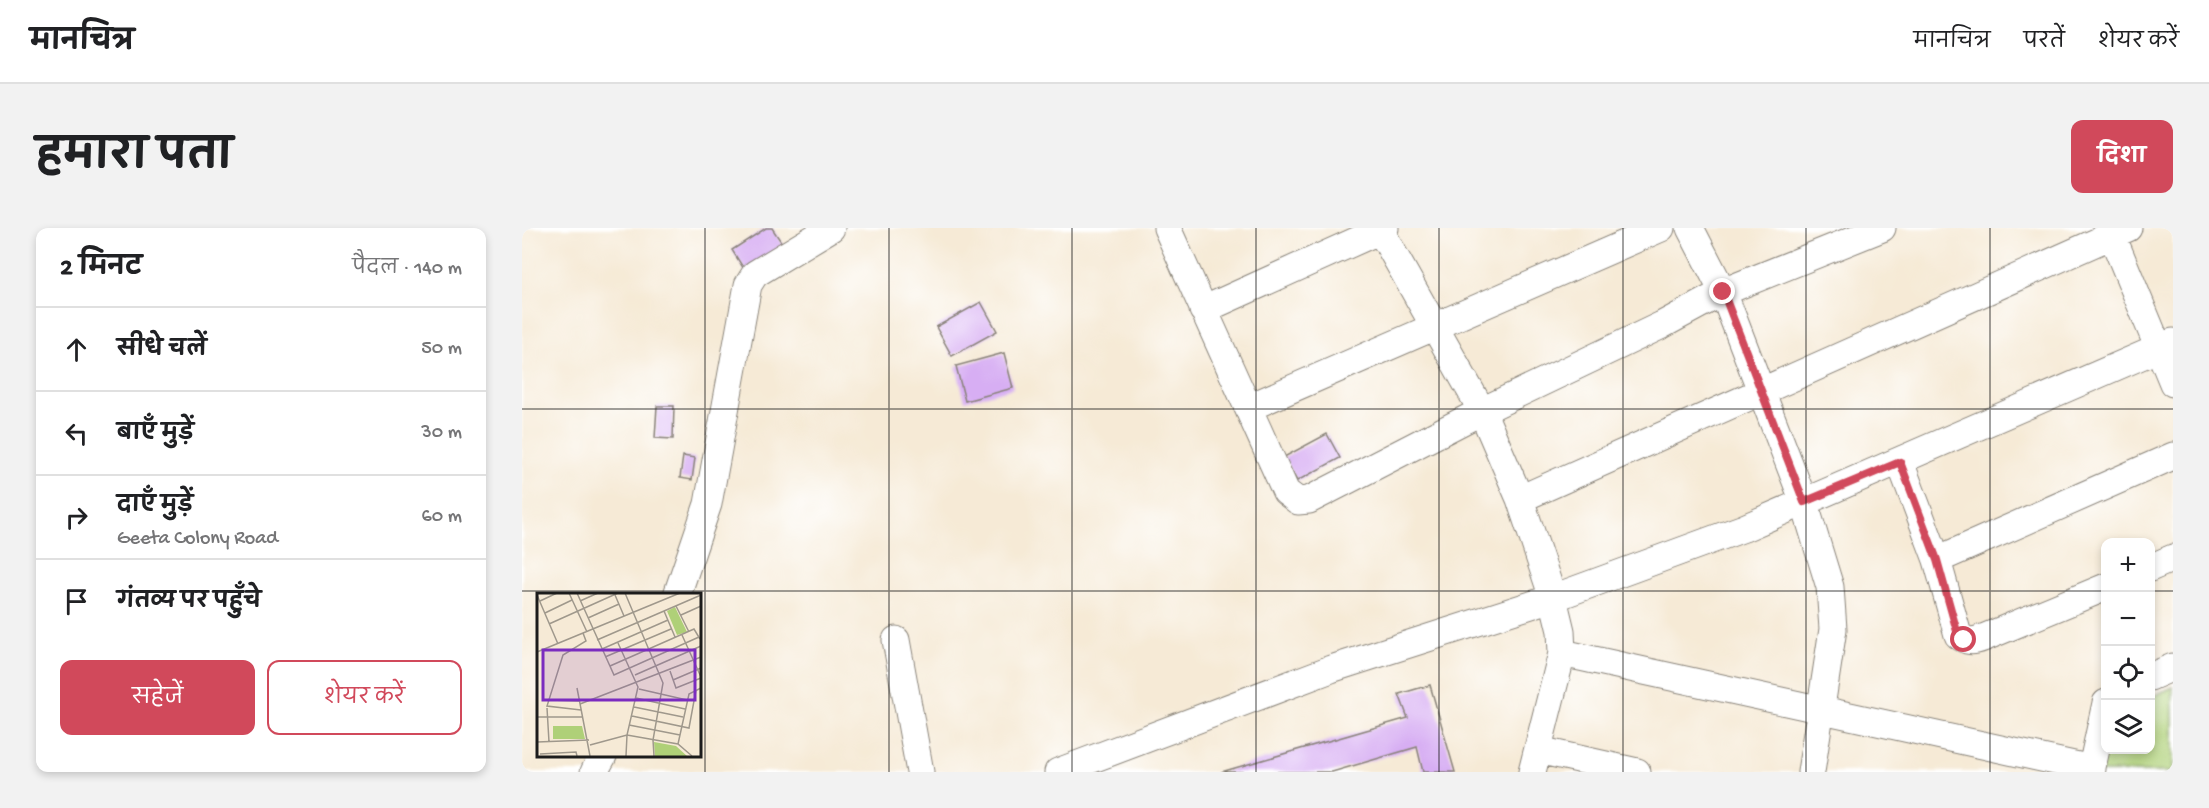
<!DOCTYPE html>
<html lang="hi">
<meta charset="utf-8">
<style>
:root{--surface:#fff;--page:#f2f2f2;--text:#202124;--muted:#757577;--line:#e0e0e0;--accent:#d1495b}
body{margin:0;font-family:"Gochi Hand","Playpen Sans Deva",sans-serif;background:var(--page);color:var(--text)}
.controls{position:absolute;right:18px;bottom:18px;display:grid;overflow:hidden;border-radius:12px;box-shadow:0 3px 9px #0003}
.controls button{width:54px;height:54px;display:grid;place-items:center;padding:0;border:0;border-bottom:2px solid var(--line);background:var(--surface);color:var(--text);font:30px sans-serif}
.stop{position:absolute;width:18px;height:18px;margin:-14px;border:4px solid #d1495b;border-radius:50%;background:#fff}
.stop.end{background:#d1495b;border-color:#fff;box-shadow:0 2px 6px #0008}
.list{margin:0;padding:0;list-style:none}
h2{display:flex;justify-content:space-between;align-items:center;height:78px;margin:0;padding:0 24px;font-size:26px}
h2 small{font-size:20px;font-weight:400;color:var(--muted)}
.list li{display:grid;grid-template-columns:39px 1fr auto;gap:18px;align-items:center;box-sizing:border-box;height:84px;padding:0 24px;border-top:2px solid var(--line)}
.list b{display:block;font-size:22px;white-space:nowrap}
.list p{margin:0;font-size:20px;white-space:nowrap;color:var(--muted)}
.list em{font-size:20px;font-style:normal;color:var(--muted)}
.actions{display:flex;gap:12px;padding:18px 24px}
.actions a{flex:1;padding:14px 0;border:2px solid var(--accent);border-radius:12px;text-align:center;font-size:21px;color:var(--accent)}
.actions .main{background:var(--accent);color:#fff}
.icon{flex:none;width:33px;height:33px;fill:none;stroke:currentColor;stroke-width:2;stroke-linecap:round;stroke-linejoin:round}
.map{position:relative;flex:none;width:1651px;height:544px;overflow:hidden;border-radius:12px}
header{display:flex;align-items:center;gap:36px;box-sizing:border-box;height:84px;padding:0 30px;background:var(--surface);border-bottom:2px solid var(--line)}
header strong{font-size:28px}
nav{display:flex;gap:33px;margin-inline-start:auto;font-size:21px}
.intro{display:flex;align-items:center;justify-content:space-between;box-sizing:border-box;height:144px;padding:0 36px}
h1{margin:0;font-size:42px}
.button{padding:15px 27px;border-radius:12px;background:var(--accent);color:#fff;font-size:21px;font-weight:700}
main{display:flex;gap:36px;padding:0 36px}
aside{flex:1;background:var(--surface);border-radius:12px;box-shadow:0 3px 9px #0003}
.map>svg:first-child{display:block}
.green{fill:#afd078;stroke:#66764a;stroke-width:1.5}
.building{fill:#d7aef3}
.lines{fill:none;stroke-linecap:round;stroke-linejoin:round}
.minor-casing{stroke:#898379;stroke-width:29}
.minor{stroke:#fff;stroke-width:27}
.route{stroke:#d1495b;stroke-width:8}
.grid{fill:none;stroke:#1c1c1c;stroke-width:1.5;stroke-opacity:0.55}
.inset-road{fill:none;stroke:#9f988c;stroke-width:1.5}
.view{fill:#7b2cbf;fill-opacity:0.15;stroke:#7b2cbf;stroke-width:3}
.inset-edge{fill:none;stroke:#1c1c1c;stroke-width:3}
</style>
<header>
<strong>मानचित्र</strong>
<nav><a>मानचित्र</a><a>परतें</a><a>शेयर करें</a></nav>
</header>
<div class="intro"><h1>हमारा पता</h1><a class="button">दिशा</a></div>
<main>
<aside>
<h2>2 मिनट<small>पैदल · 140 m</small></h2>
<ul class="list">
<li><svg class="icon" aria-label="ahead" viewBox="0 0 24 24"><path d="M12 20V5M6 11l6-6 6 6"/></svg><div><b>सीधे चलें</b></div><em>50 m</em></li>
<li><svg class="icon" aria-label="left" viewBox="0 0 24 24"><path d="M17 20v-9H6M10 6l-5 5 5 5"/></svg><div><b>बाएँ मुड़ें</b></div><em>30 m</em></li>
<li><svg class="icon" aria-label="right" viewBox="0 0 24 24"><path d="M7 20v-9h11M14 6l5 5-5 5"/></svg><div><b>दाएँ मुड़ें</b><p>Geeta Colony Road</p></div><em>60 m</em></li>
<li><svg class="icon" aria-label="arrive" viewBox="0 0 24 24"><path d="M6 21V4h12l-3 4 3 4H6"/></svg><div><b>गंतव्य पर पहुँचे</b></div></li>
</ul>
<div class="actions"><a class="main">सहेजें</a><a>शेयर करें</a></div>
</aside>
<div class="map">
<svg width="1651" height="544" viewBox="0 0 1651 544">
<rect width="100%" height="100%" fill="#fff"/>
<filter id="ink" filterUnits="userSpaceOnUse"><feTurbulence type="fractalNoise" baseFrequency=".0167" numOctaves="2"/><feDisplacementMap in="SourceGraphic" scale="12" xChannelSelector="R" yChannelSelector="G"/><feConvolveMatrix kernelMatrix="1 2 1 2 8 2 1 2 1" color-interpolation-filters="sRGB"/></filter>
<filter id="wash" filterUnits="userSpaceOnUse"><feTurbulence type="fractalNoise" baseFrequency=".008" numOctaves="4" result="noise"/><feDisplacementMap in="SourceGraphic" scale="24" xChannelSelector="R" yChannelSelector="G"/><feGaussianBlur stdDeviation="1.35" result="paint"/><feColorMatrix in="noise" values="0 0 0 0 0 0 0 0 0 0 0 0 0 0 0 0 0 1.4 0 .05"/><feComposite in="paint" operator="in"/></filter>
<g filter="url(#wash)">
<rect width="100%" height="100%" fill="#f6ead6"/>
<path class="green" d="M1651,459v85h-74l7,-22h44l1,-53z"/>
<g id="blocks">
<path class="building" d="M244,0h6l14,21 -39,25 -15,-24z
M459,74l16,29 -45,25 -16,-29z
M482,125l9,35 -48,13 -9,-35z
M135,178h17l-1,33 -18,-1z
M805,206l13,24 -43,23 -13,-24z
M161,228l12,2 -3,22 -12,-2z
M908,457l25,87h-32l-6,-25 -85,25h-111l187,-54 -9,-24z"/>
</g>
</g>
<g filter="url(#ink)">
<use href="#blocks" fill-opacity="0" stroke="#898379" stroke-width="1.5"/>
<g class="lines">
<defs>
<path id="minor" d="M645,0l119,264 12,9 11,-1 173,-89 180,-86 61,-33 159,-64
M857,0l103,183 38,88 33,99 8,33 1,22 -30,119
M1168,0l33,64 81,210 26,85 3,42 -22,143
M1587,0l64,155
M681,82l182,-82
M728,179l411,-179
M1378,234l37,98 21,75c9,7 15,7 25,3l123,-51
M998,271l608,-271
M1415,332l236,-104
M1628,340l23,-10
M155,367l31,-91 40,-219 7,-11 76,-46
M374,412l24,132
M1040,425l530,116
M1628,449l23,-10
M1016,522l99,22
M72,544l9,-16
M536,544l273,-103 222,-71 191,-70 429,-186
M1569,544l15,-69"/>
</defs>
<use href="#minor" class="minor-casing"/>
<use href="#minor" class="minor"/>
</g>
</g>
<g class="lines" filter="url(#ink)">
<path class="route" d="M1201,64l81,210 96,-40 37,98 21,75 6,5"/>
</g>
<path class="grid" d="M183,0v544M367,0v544M550,0v544M734,0v544M917,0v544M1101,0v544M1284,0v544M1468,0v544M0,181h1651M0,363h1584M1628,363h23"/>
<g transform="translate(15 365)">
<rect width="164" height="164" fill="#f6ead6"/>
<path d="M138,14l12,25 -10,3 -10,-24zM16,133h29l3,13h-32zM117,149l22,4 11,10h-32z" fill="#afd078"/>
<path class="inset-road" d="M32,0l18,39M40,0l37,82 85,-38M88,0l38,90 -10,57 1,16M0,2l21,49M78,2l9,21M3,8l17,-8M43,8l18,-8M139,13l13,26M127,18l11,26M8,20l27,-13M144,22l20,-9M51,25l31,-14M12,31l69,-31M145,42l19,42M60,47l104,-45M81,50l20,44 -11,48 -1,21M65,56l66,-29M0,59l143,-59M68,64l66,-28M73,73l84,-37 6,10M133,78l6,17 25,-10M98,82l66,-29M136,87l28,-12M40,95l13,68M102,96l48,11M99,105l49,11M12,107l31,1M43,111l121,-47M97,114l49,10M10,115l2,34M44,117l-34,-4 16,-51 23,-14 -3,-8M95,123l57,12 7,-38M0,124h46M92,132l51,10M0,149l52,-2M141,151l11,-50 12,-6M53,152l37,-10 51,9 14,12M3,161l36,-2 1,4"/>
<path class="view" d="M6,57h152v50h-152z"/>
<rect width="164" height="164" class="inset-edge"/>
</g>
</svg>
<div class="controls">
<button>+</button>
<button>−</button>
<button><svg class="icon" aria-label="locate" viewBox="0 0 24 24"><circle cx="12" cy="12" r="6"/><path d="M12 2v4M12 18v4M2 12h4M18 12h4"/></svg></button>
<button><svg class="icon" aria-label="layers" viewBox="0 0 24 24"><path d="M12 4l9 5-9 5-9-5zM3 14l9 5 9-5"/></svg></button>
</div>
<div class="stop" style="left:1442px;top:412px"></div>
<div class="stop end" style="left:1201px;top:64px"></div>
</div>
</main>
